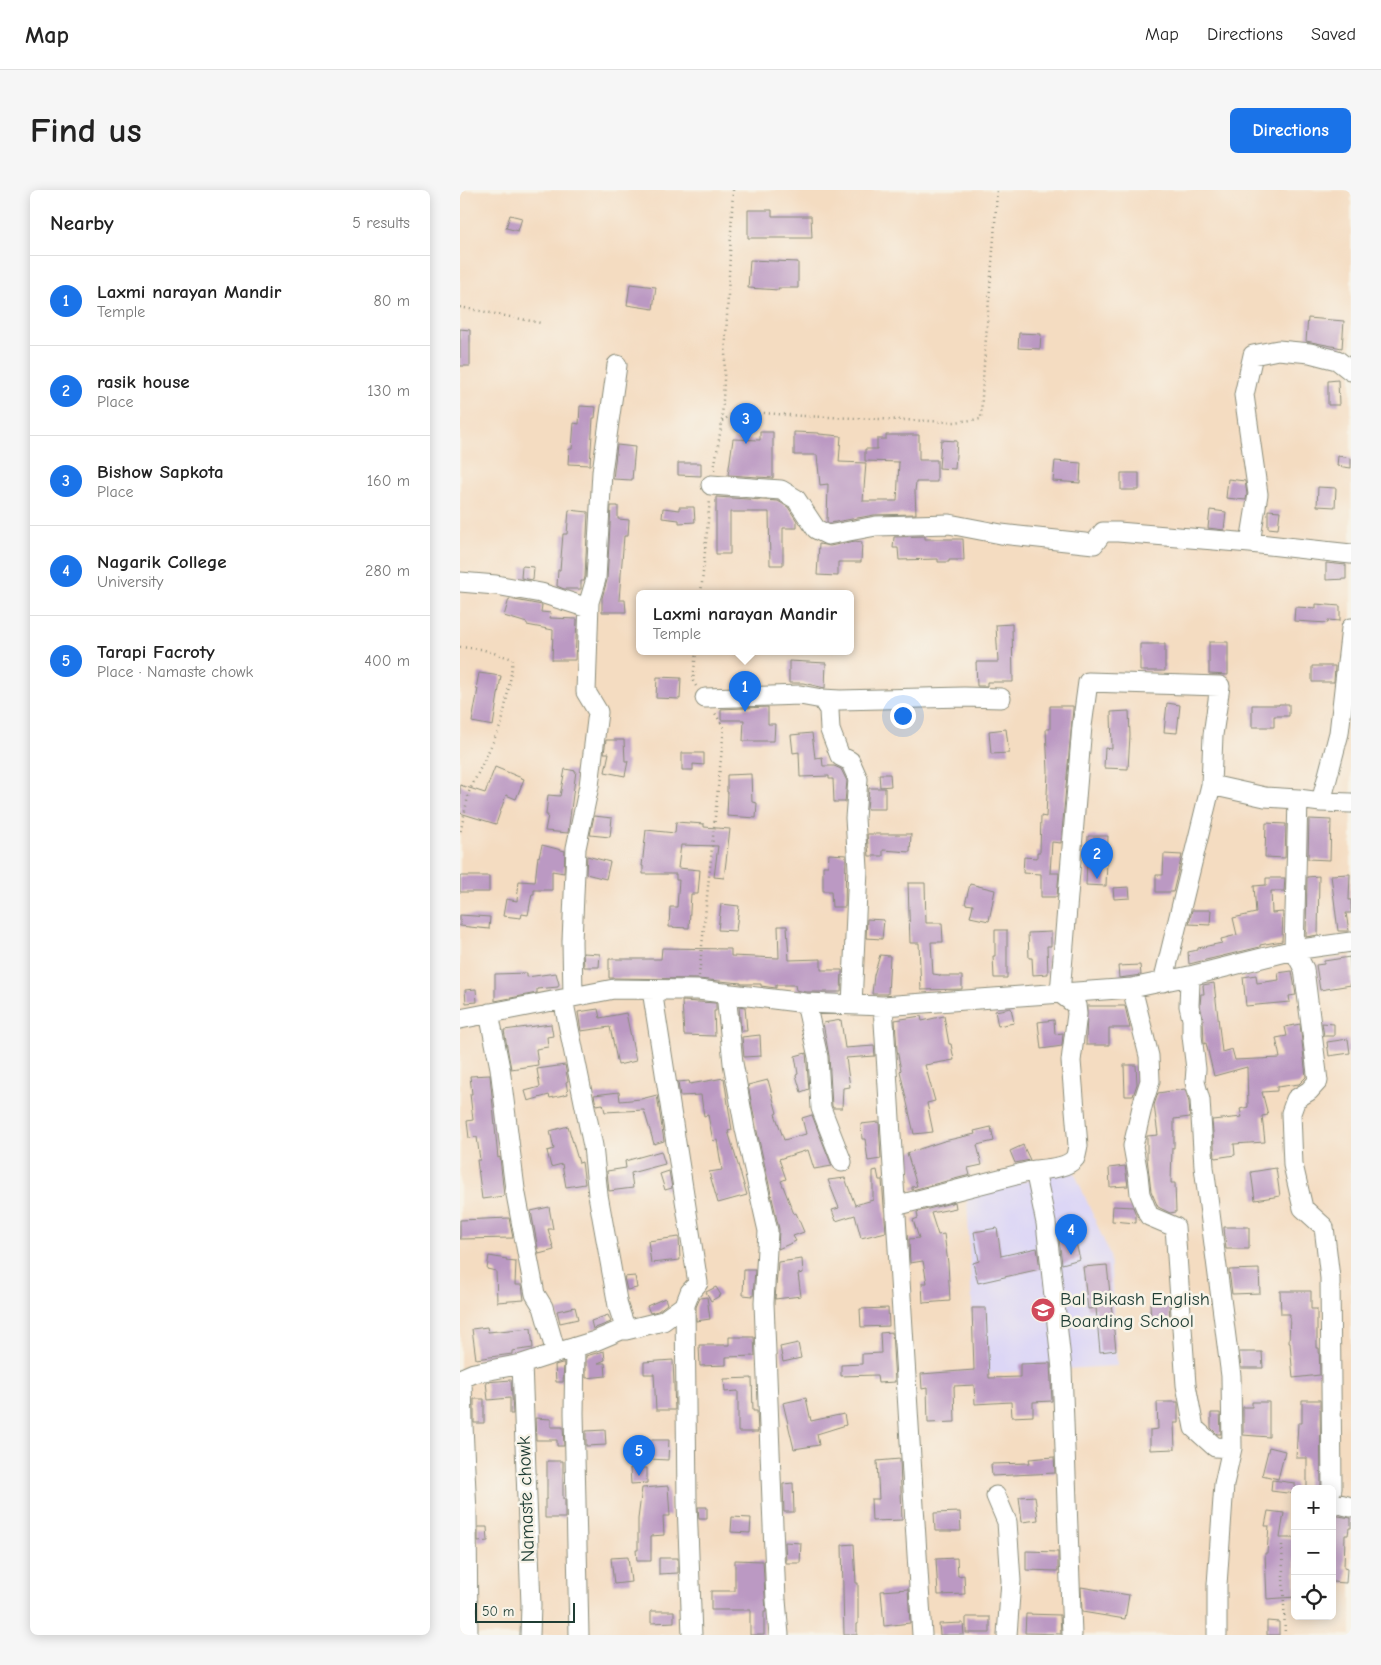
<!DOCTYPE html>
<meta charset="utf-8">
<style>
:root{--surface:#fff;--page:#f6f6f6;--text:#222;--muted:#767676;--line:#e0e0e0;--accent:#1a73e8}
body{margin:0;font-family:"Comic Neue",sans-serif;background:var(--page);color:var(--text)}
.controls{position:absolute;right:15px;bottom:15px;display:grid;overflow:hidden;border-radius:8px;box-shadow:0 2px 12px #0003}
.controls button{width:45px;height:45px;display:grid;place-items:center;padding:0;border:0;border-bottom:1px solid var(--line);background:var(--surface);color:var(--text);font:25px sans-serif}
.scale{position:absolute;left:15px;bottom:12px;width:100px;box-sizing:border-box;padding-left:5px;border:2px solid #1f3d34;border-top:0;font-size:14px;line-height:18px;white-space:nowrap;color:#1f3d34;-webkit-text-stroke:4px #f7f3e8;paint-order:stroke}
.you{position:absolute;left:442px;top:525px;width:18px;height:18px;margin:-12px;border:4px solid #fff;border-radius:50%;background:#1a73e8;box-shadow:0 0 0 8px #1a73e833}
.badge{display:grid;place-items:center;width:32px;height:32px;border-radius:50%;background:var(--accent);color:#fff;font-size:16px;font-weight:700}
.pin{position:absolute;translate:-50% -41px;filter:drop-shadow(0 1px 2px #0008)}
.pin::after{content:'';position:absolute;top:26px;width:18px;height:15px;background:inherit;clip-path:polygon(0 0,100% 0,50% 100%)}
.popup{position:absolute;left:176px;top:400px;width:218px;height:65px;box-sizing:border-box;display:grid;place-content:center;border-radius:8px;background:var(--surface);filter:drop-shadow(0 1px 4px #0005);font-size:16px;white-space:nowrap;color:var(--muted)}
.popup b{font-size:19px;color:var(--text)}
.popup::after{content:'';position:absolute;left:50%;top:100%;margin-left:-10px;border:10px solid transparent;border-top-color:var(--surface)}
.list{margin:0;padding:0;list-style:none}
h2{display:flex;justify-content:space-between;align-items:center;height:65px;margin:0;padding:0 20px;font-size:21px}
h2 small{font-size:16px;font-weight:400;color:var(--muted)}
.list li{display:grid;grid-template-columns:32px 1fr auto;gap:15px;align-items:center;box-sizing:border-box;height:90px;padding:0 20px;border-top:1px solid var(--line)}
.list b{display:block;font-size:19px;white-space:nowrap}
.list p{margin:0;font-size:16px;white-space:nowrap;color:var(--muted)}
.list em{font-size:16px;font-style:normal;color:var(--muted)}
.icon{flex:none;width:28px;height:28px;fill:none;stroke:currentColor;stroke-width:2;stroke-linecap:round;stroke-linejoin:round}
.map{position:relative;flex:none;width:891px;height:1445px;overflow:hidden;border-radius:8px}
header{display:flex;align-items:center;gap:30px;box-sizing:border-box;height:70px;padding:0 25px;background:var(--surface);border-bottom:1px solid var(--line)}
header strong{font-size:24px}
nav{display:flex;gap:28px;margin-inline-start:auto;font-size:18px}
.intro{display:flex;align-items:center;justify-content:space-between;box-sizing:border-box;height:120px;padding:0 30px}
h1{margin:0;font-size:35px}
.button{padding:12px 22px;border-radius:8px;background:var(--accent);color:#fff;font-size:18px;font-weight:700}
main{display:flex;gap:30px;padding:0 30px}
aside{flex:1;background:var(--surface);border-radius:8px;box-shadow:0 2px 12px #0003}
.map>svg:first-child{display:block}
.built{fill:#dcd6f6}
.building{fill:#bb99c3}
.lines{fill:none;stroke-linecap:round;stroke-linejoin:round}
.minor-casing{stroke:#8a8c7a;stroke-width:21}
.path{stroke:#8a8c7a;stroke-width:2.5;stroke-dasharray:1 4;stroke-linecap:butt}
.minor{stroke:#fff;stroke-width:19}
.labels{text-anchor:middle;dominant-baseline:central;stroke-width:5;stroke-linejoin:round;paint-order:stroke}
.poi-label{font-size:19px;fill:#1f3d34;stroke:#f7f3e8;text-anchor:start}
.street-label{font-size:19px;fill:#1f3d34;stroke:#f7f3e8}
</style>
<header>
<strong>Map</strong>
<nav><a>Map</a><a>Directions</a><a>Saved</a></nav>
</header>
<div class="intro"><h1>Find us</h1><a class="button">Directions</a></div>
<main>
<aside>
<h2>Nearby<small>5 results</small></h2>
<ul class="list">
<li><span class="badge">1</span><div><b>Laxmi narayan Mandir</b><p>Temple</p></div><em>80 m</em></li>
<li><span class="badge">2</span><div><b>rasik house</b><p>Place</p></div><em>130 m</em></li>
<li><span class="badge">3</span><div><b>Bishow Sapkota</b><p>Place</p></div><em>160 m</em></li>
<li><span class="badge">4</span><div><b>Nagarik College</b><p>University</p></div><em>280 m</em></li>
<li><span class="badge">5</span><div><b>Tarapi Facroty</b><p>Place · Namaste chowk</p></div><em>400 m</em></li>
</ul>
</aside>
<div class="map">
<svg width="891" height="1445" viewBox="0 0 891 1445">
<rect width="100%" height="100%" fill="#f7f3e8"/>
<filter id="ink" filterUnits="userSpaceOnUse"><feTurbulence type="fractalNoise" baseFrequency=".02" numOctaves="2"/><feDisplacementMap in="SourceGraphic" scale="10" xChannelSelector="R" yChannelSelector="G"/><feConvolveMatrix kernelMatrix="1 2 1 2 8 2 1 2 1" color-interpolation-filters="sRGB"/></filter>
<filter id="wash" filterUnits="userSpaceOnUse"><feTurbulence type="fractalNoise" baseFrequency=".0096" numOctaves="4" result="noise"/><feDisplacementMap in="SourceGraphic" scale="20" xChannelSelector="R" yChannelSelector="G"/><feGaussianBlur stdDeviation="1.12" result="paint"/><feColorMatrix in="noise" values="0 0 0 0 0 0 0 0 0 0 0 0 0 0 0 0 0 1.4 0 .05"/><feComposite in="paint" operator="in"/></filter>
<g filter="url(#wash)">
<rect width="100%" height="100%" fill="#f4dcc1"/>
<path class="built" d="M613,979l37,86 7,111 -142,8 -8,-178z"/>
<g id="blocks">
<path class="building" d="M288,20h24v6h39l1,22h-64z
M50,25l12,3 -4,13 -12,-3z
M290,70l48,2v26h-20l1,2 -31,-2z
M170,94l26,3 -3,22 -26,-4z
M848,128l36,3 -2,27 -36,-7z
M0,139l10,1v36h-10z
M559,143l22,1 -1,15 -22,-1z
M878,190l1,25h-11v-24z
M120,216l16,1 -1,11h-2l-3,47 -22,-1 1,-15h3l2,-26 5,1z
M300,242h13v46l-45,-3 5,-36 27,1z
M334,242l25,1v1l22,2 -2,26 27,1 -3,38h34l2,-39 -34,-1v-12h12v-10h9v-4h33v25h18v22h-21l-1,9 1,23 -42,1 -44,8 -3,-1 1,-38 -8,1 -3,-30h-23z
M481,250l16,1 -2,28 -16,-1z
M157,255l18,2 -3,33 -19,-1z
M878,266l13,2v10l-14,-2z
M595,271l26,2 -1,20 -27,-2z
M218,273h23v13l-23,-1z
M661,283h18v17h-18z
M768,289l17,2 2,13 -1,6 -20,-2z
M858,297l18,1 -1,19 -18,-1z
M256,307l62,4 10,6 9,14v7h-14v37h-13l-1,-53h-39v42h-14z
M151,316h7v13l11,1 -1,16h-4l-5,64h6l1,12h-24v-14l5,-18z
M219,317h15l1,15 -16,1v-3l-17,-2 1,-10 16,2z
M109,320l19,2 -3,65 -1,4h-3v8h-17l-7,-3 1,-16h2l3,-36h4z
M750,320l16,2 -2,18 -16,-2z
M808,320l12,1 -2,18 -10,-1z
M465,346v3h38l1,21h-15v2h-11v-3l-39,1 -1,-12h-5l1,-11z
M395,351l7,1 -1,20h-23v14l-21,-1 2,-31 11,2z
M866,373l20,2v14l-20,1z
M62,376l12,1 -1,13 -12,-2z
M49,409l33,6 -1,7 10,1 -1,5 27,1 -2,41h-23l1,-30 -26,-5v-2l-23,-7z
M856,414l24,2v15l-12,-1v3l-34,-2 1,-14 21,1z
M552,434l1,58h-26v4h-10l-1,-24h22l-2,-37z
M749,452h19v33l-19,-1z
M680,454h25v27h-25z
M329,471l37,2 -1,25 -22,-5h-14z
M852,476h23l-1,16h-22z
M19,483l22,3 -8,50 -21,-4 6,-33h-2z
M197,487l24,1 -1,21 -24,-1z
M707,513l13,2 -3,28 -13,-1z
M819,514h10v12h-15v11h-22v-22h27z
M590,516h23v3l-12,134 -9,-1 -2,31h9l-2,24h-16v-23l-18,-1 1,-16 13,1v-6h3l1,-36 5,1 2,-46 -2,-42h4z
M308,517v17h7l-1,17h-31l1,-21h-23v-11z
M669,521l1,24 -2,34 -24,-1 1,-20 7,1 -1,-37z
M546,539l3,24 -18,1 -2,-23z
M352,543l3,25 7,-1 1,9h11l7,3 6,12 -2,21h-11l-1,-23h-4v-3l-29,1 -1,-25 -6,1 -2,-18z
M146,550h18l1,21h3l-3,15 -20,-4 4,-19h-5z
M222,563h22v12l-11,-1v6h-11z
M35,577l29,12 -8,20 -10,-4 -10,29 -36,-11v-28l25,8z
M105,579l11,2 -8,62 -23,-2 3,-16h-2l2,-20 12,1z
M291,584l1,28 5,1 -1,15 -29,-2 1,-24h-1v-17z
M419,584h11l1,12 -11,1z
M409,598h16v21h-18z
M134,626l18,2 -2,19 -20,-2z
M849,629l22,1 -1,40 -22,-1z
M216,632l28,2v3l26,2 -6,49 -10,-1 4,-31 -37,-1 -3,23 22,2 -2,24h-7l-2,34 -20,-1 1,-20h7l2,-27h-3v-6h-33v-8h-1l4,-36 29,3z
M806,633l20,1 -1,34 -20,-1z
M407,644h44l-1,18 -27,-2v6h-14z
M628,646h20l-2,50 -20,-1z
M82,655l23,6 -1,22 -12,-2v19h-18v4h-2l-4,21 -6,-1 -1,4 -18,-2 3,-17 11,2 2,-20 16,1 3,-26 1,1z
M369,664l17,1 -1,52h-13l-1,-16h-8v-25h5z
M704,664l18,1 -9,37h-17v-17h7z
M127,666l23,6 -4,17 -20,-5z
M890,684l-1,26h2v13h-5l3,18h-11l-7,-56z
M0,686h29v16h-29z
M859,686l-1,59 -12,2 1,-60z
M806,688h19l-1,13h-13l1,22 11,-1 -1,29 -22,4v2l-71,17 -1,-12 10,-2v-2l24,-5 -1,-4 16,-4 -4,-17 23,-5 -2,-27 12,-1z
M448,693h17l1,40h16l1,19h-12l2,32 7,1v1h22v13l-41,1 -2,-47h-9z
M510,694l25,6 -6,31 -19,-4 3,-12 -8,-1z
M669,697l1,11 -16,1 -1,-11z
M261,714l18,2 -3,25 -18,-1z
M732,720h19l-1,15 -21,-1z
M0,725l30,2 -1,12 -29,-3z
M407,729l17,1 -2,19 -16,-1z
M318,736h9l2,34 32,-1v11h21l-1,22h-36l-9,-2 -1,-5h-19v3l-15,-2v-2h-20v-1l-43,-4 -89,-1v-19h52l1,-11 69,1v7l48,2z
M535,740h12v48h-13l-1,-22h2z
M591,742v14h-4l1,28 -15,1 -1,-17h-3l-1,-25z
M123,763l17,1 -1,13h-15z
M420,765l10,1 -2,38h-16l2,-19z
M890,767l1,28 -31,5 -4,-25 8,-1v-3z
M680,775l1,10 -22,3 -1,-12z
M832,781l4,24 -7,1 1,6 -44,4 -3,-29 13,-2 1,8 22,-3 -1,-7z
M67,783v4l29,-4 3,11 -1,3 -21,2v4l-42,8v-27z
M754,793l8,69 10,-3 3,11 45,-2 -4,-20 11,-2 -2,-9 15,-3 6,53 -7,7 -22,3v4l-15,1 6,23 -6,1 3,26 -31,2 1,11 -20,3 -3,-38 30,-3 -2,-8 8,-2 -1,-40 -33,9 -8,-33 -2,1 -1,-25 -3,-14 1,-11h3l-1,-9z
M16,799l1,13 -11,1 -1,-13z
M222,811l34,2v8h-2l1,25 -31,-1z
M279,816l6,1 2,24h-6z
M627,816h38l5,22h-21v17h-23z
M551,818l3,15 -16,3 -3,-15z
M138,819l2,9 26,-5 10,48 -18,4 -8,-38 -29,4 -3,-19z
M461,826l1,5 22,-5 5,28h2l3,16 -29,5 10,36 -8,2 6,29 -19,2 -14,-63 1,-1 -4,-20 -2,-30z
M381,830l4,28 29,-2 1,10 -29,2 4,29 -7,1 -1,20h-9l-1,-2 -3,-50 -6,-33z
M594,830l1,14 8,-1 -1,13 -21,3 -3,-27z
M862,833l12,1v12h-10z
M91,834l2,12 -6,1 1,10 -12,2 2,16 -27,4 -7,-39z
M300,845l1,21 -17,1 -2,-20z
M888,849l2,14 -21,3 -2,-14z
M346,863l3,36 -8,3 -5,-17 2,-1 -3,-18z
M105,875l3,16 -2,1 2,12 -18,4 -1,-3 -21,6 -3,-10 15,-4 -3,-18z
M664,875h12l1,19 -4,12h-8z
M30,885l8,83 2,-1 4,39 -22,3 -5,-39h3l-3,-23 -8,1 -2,-17 6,-1 -3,-26h2l-2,-18z
M264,888l8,52 -4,1 19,64 -29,8 -9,-31 13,-2 -5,-30 -4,1 -5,-26 -4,1 -3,-21 -21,1 -2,-14 11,-1 1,3z
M308,890l9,33 -2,1 9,26 22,-6 -4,-16 10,-3 20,51 -18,3 -6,-19 -29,9 7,20 -5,2 13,33 2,-1 8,19 -11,4 3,5 -18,8 1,-20 -23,-102 -8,-42z
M725,899l4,13 1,15 -16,2v29h-2l-1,35h4l1,29 -6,1 -12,-6 -7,-16 -4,-33v-22l11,-1 -4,-30 4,-12z
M159,902l1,9 21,-2 16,-4 7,46 -10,3 -10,-34 -39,2 -2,-8 -7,1 -2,-10z
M419,932l2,37 -13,2 -3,-22h-3l-1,-15z
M108,936l11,37 3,-1 3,22 -19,3 -4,-23 -11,3 -4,-16 7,-2 -4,-18z
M531,937l3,14 -17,4 5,20 -14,3 2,7 -58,15v-3l5,-1 -10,-33 37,-12 31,-7 -1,-3z
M563,955l7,15 -15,3 -5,-12z
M201,961l4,13 -34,9 2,15 -24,3 -2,-20 19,-3 -1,-7z
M665,976l3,20 -18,1 -1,-19z
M816,978l4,28 -25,4 -4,-28z
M417,980l2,10h3l4,52 -25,6 -6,-23 -19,6 -4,-11 7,-2 -11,-28 17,-2 10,27 18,-5v-29z
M209,981l3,17 -7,2 -5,-16z
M495,1012l1,6 -25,5 7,22 6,-1 4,29 2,38 -27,2 -1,-20h5l-4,-22 -13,2 -1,-24 10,-1 -6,-18 5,-2 -1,-6z
M653,1016l20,1 3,8v8l-24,-2z
M89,1017l4,22h-5l6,21 -15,4 -8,-43z
M49,1028l4,20 -53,1v-19z
M764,1037h25v22h-23z
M537,1038l4,28 36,-8 3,21 -62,14 -5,-20 6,-2 -5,-29z
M614,1045l6,24 -18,5 -3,-25z
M219,1047l1,23 -29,3 -3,-22z
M29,1066l18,3 -1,2 10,1 -1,23h7l2,15 -27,2 -1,-31 -9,-2z
M342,1069l1,14 -5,1 3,22 -26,3 3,-37z
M647,1075l9,85 -16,2 -4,-44 -8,1 -5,-42z
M799,1079l1,24 -28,1 -3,-24z
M284,1080h11l-2,26 -10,-1z
M175,1086l2,12 -10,2 -3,-13z
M256,1097l5,8 -10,6 -5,-9z
M820,1101h31v18h6v39h2l1,27 -27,3 -3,-35h-1l1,-29h-9z
M247,1107l3,22 -14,2v-14l4,-9z
M205,1108l2,6 -9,7 -8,2 -3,-7z
M709,1112l1,21 -19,1 -1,-21z
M115,1117l3,12 -18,4 -3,-12z
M428,1118l1,18 -28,1 -1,-18z
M512,1118h14l3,70 31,-1v-13l30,-1 2,38 -19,1v14l-21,1 -1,-15 -36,2 -1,-19 -20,1 1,36 -27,1 -1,-35 -5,1 -1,-15 53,-4z
M148,1125l3,7 -18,7 -2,-8z
M27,1137l1,5 43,-4 2,20 -21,3v3l-36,5 -4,-30z
M432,1142l3,50 -17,1 -1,-8 -36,1v-11l21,-1v-10l19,-1 -1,-20z
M269,1147h25l1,19 -29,1v8l-26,1 -1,-21h30z
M338,1153l3,15 -18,4 -3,-15z
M144,1161l1,9 -7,3h7l1,13 -20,2v-22z
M779,1162h23l1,16h-22z
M213,1170l2,50h-19l-2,-36h-10v-12z
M102,1173h2l-1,19h-7l-1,-17z
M292,1188l1,33h4l1,21h-20v-41l-13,1 -1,-13z
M51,1190l2,34h-3v-16l-22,2 -2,-18z
M346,1208l5,23 33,-7 2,11 -29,9 2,11 -25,4 -11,-46z
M14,1209h10v24h-10z
M842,1210h18l1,89h-14v-31h-11l2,-35h4z
M697,1212h21v21h-4l1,26 -25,1v-20l8,-1z
M792,1212h17v35l-26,-2v-28h9z
M751,1223h9l1,21h-4l-6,-6z
M75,1228l16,1v8h12l1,19h-7v-6h-21z
M145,1240l1,15 -20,1v-15z
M189,1250h20l-1,20 -19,-1z
M809,1257l16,4 -7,28 -16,-4z
M594,1267l1,16 -63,3 -1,-12 39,-1 -1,-4z
M440,1269l2,61 -30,1 -1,-22h8l-2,-38z
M87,1271h16v38h2v19h-20v-19h2z
M170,1278h17v15l-16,1z
M812,1290l23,3v11l-24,-3z
M333,1293l1,29h-10l-1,-28z
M208,1296l2,30h-7l1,19 -13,1v25h-14l-1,-11h2v-31l4,-31z
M575,1306l3,24 -16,2 -3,-25z
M238,1317h9v12h-8z
M808,1321l16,2 -4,25h15v59l-28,2 -2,-46h2l2,-27h-4z
M500,1322l1,19h-26l-1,-18z
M872,1325l19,3v10h-2l-1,7h-3l-1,33 3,1 -1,14 -14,-1z
M272,1327l19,1 -1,15 -19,-1z
M18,1337h9l1,14 -10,1z
M325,1352l16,1 -1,20h-14z
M394,1354l2,39h2v41h-1v11h-13l-2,-90z
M566,1361l32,1v19l-32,-1z
M168,1367l3,25 -17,2 -3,-26z
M199,1368h19v15l-19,1z
M497,1368l1,18 6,-1 1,19 -27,1 -2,-36z
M275,1370l28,1 3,51h-2v23h-14v-25h-39v-19h24z
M621,1397l48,8 -4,24 -43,-7z
M448,1399l2,34 -26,3 -3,-35z
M191,1421h23v11l-23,1z
M566,1424l34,1 1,19 -36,-1z
M506,1427h24v16h-24z
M807,1431l12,1v13h-12z
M503,1433l1,12h-24l-1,-11z"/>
</g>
</g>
<g filter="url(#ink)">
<use href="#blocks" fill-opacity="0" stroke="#8a8c7a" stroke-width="1"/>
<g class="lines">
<defs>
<path id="minor" d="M251,295l70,5 15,9 20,30 12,6 48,-9 73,-2 52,10 93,10 9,-12h15l132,11 101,11
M790,353l8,-49 -14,-99 9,-40 25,-5 32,3 27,7 14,11
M0,392l36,3 45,8 47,15
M245,508l95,-3 22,4 7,11 1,20 10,26 10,5 8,18 -3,39 3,51 -6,136
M362,509l18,1 124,-3 37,1
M861,612l30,1
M734,785l-4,6 -1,25 3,13v17l4,33 -1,13 5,18 4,67 27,209 1,72 -8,36 -7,101v50
M703,792l48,-197
M672,798l17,68 1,25 -7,22 -10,43 5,28 2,20 9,22 26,11 11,158 8,43 21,19 17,1
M192,800l46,293 -8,9 -5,13 2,198 5,132
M266,803l7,70 12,66 23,102 -4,72 12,297 3,35
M113,807l-1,-56 4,-93 13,-62 9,-74 -12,-20 3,-90 7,-23 6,-107 15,-107
M346,813l12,54 3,51 21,54
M423,816l39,629
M29,823l11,55 15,121 11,58 9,47 8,13 13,46
M0,829l154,-30 84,1 108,13 77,3 249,-18 62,-13 100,-25 57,-8
M435,1016l140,-36
M166,1140l37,-9 22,-16
M115,1157l-1,66 5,222
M62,1174l9,241 -1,30
M0,1189l14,-6 48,-9 34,-11 39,-12 26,-11h5l-8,-24 -20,-111 -5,-49 -30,-147
M2,1189l1,46 4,89 1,121
M872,1299l-2,-211 -6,-51 -21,-19 -10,-43 -2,-52 5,-14 13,-8 9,-10 -14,-112 -10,-19 4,-151 23,3 18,-69 12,-105
M536,1306l11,26 4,59 -4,54
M872,1312l19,5
M612,1445l-10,-266 -16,-146 -11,-53c11,-1 33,-2 40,-12 2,-4 2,-8 3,-12l-7,-85 6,-47 -1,-9 -16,-12 22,-267 6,-44 132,4 -7,49 -2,50 54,12 33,2"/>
</defs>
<use href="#minor" class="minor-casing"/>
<path class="path" d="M0,117l81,16
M262,231l15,-10 66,5 151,6 27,-3c3,-77 12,-153 16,-229
M254,280l8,-49 11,-231
M241,403l9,-93
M0,457l21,2 32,10 -3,22 -8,42 -33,69 -9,42
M236,461l-3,30 3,5
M239,786l25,-248 -9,-15
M822,1355l3,90"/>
<use href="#minor" class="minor"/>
</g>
</g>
<defs>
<symbol id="school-disc" viewBox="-11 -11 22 22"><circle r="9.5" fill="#d1495b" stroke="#f7f3e8"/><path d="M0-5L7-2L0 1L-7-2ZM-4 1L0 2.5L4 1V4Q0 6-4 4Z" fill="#fff"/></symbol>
</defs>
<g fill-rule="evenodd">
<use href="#school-disc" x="569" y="1106" width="28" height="28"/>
</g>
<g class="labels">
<g class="poi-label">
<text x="600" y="1109">Bal Bikash English<tspan x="600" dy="22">Boarding School</tspan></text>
</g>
<g class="street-label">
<text transform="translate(66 1309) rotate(-92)">Namaste chowk</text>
</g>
</g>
</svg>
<div class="controls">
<button>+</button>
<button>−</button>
<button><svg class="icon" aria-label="locate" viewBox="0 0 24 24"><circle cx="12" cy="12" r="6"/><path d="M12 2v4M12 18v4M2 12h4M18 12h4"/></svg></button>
</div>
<div class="scale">50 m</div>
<div class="you"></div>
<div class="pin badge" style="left:285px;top:522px">1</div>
<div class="popup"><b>Laxmi narayan Mandir</b>Temple</div>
<div class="pin badge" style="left:637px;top:689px">2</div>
<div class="pin badge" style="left:286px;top:254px">3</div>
<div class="pin badge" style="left:611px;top:1065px">4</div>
<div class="pin badge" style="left:179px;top:1286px">5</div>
</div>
</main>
